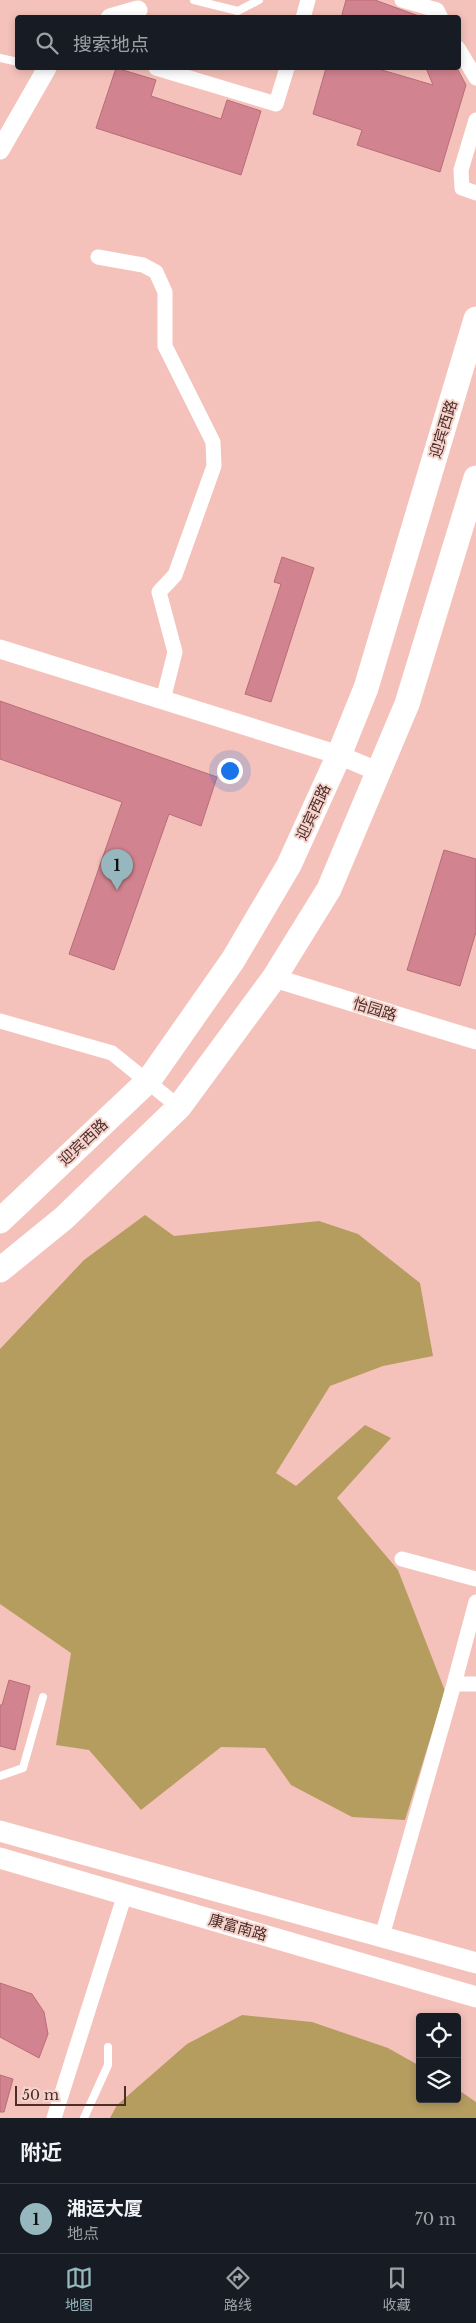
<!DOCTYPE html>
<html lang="zh">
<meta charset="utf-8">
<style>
:root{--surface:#171b24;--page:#20242c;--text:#f1f3f6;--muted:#9ea1a6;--line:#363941;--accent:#95b7bd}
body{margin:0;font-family:"Libre Baskerville","Noto Sans SC",serif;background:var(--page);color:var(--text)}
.controls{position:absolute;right:15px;bottom:15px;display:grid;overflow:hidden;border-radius:5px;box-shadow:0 2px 8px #0003}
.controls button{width:45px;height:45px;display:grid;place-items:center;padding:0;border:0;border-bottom:1px solid var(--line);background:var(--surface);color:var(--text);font:25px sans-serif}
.scale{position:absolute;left:15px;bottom:12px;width:111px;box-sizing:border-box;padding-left:5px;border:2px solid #4d2d28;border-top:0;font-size:14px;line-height:18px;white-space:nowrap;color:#4d2d28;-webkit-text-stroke:4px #f6d4ce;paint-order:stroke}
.you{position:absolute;left:229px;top:770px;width:18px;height:18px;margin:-12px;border:4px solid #fff;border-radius:50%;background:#1a73e8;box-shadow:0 0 0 8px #1a73e833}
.badge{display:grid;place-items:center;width:32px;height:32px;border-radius:50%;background:var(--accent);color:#111;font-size:16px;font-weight:700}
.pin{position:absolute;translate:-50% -41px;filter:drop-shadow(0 1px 2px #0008)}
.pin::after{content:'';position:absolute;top:26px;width:18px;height:15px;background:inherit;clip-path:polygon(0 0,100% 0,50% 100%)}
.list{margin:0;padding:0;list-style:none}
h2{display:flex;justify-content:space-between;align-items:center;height:65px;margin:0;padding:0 20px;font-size:21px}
h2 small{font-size:16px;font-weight:400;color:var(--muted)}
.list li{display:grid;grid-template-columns:32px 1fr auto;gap:15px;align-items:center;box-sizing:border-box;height:70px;padding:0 20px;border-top:1px solid var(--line)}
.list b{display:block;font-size:19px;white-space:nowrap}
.list p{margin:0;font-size:16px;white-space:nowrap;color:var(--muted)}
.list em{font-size:16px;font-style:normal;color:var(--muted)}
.icon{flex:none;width:28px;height:28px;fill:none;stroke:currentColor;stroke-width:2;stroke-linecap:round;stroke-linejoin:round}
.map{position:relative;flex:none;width:476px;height:2118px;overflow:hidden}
.search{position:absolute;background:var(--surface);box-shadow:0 2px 8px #0003;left:15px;right:15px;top:15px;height:55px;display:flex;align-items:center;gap:12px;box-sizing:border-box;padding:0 18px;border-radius:5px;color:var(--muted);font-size:19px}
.sheet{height:135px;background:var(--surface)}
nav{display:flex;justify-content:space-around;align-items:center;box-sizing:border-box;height:70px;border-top:1px solid var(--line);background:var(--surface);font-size:14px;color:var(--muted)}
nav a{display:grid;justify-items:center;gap:2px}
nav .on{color:var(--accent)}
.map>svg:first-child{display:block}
.green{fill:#b59d60}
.building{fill:#d28390;stroke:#b86c79}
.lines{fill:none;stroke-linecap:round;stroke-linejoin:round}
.service{stroke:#fff;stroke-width:8}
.minor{stroke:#fff;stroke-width:15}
.tertiary{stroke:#fff;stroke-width:19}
.secondary{stroke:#fff;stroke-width:21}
.trunk{stroke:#fff;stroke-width:25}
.labels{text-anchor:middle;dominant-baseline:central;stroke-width:4;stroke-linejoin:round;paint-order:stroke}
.street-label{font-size:15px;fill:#4d2d28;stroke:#f6d4ce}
</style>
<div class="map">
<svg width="476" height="2118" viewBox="0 0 476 2118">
<rect width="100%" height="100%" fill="#f4c2ba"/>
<path class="green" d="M145,1215l29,21 145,-15 39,13 62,49 13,73 -50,10 -53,20 -54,87 20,13 69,-61 26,13 -54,60 61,72 47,121 -40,129 -53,-3 -61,-32 -26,-37 -44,-1 -80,63 -52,-60 -33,-5 15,-92 -71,-49v-255l84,-89z
M242,2015l70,7 76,26 32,18v33h37v-10l19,13v16h-366l7,-13 70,-61z"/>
<path class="building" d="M346,0h29l49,18h-83z
M116,68l40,12 -5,16 70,23 6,-19 34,11 -20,64 -145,-47z
M326,68h49l58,17 -7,-17h31l9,17 -26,87 -83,-27 5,-15 -49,-16z
M282,557l32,11 -43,134 -26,-8 36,-110 -7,-2z
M0,701l217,76 -16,49 -32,-12 -55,156 -45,-16 53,-152 -122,-43z
M444,850l32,9v73l-16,54 -53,-16z
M9,1680l21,6 -15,64 -15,-4v-41h2z
M0,1983l32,11 12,18 4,22 -9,24 -39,-21z
M0,2075l13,4 -9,33h-4z"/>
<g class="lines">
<path class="service" d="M194,0l44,11 21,-11
M0,58l18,4
M0,1776l23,-8 20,-71
M84,2118l24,-53v-18"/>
<path class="minor" d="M402,0l35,10 4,8
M303,18l5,-18
M458,48l18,30
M156,68l120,36 11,-36
M476,120l-15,50 1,18 14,5
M98,257l45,8 13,7 9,20v54l48,96 1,24 -39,109 -16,17 16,60 -12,48
M0,1021l112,32 67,54
M402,1559l74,20
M454,1684l22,-82
M382,1936l72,-252h22
M54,2118l71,-224"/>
<path class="tertiary" d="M110,18l28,-8
M0,150l47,-82
M0,649l339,106 40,17
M274,978l202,62"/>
<path class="secondary" d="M0,1831l476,132
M0,1858l476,139"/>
<path class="trunk" d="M0,1221l149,-141 84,-120 56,-95 50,-110 27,-67 110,-369
M0,1270l64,-52 115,-111 95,-129 55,-89 78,-185 69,-226"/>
</g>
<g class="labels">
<g class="street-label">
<text transform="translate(443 429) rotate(-73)">迎宾西路</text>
<text transform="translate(313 812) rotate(-65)">迎宾西路</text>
<text transform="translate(375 1009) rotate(17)">怡园路</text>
<text transform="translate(83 1142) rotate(-43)">迎宾西路</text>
<text transform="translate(238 1927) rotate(16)">康富南路</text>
</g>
</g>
</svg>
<div class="controls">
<button><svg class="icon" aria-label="locate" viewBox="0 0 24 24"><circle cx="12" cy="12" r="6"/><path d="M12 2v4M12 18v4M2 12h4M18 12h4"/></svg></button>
<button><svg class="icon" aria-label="layers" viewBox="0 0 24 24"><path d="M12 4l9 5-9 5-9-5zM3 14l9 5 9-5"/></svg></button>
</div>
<div class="scale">50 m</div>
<div class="you"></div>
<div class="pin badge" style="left:117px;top:890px">1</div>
<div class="search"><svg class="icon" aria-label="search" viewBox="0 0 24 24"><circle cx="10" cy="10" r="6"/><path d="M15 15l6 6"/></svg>搜索地点</div>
</div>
<section class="sheet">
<h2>附近<small></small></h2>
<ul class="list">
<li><span class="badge">1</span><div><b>湘运大厦</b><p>地点</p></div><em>70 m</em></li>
</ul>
</section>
<nav>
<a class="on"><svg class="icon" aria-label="map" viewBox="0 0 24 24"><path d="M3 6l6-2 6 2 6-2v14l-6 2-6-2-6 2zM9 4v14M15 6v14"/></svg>地图</a>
<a><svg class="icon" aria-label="directions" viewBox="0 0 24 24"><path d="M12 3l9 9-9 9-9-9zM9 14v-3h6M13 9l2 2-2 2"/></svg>路线</a>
<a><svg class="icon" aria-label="saved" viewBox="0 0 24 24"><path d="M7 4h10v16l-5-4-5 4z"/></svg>收藏</a>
</nav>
